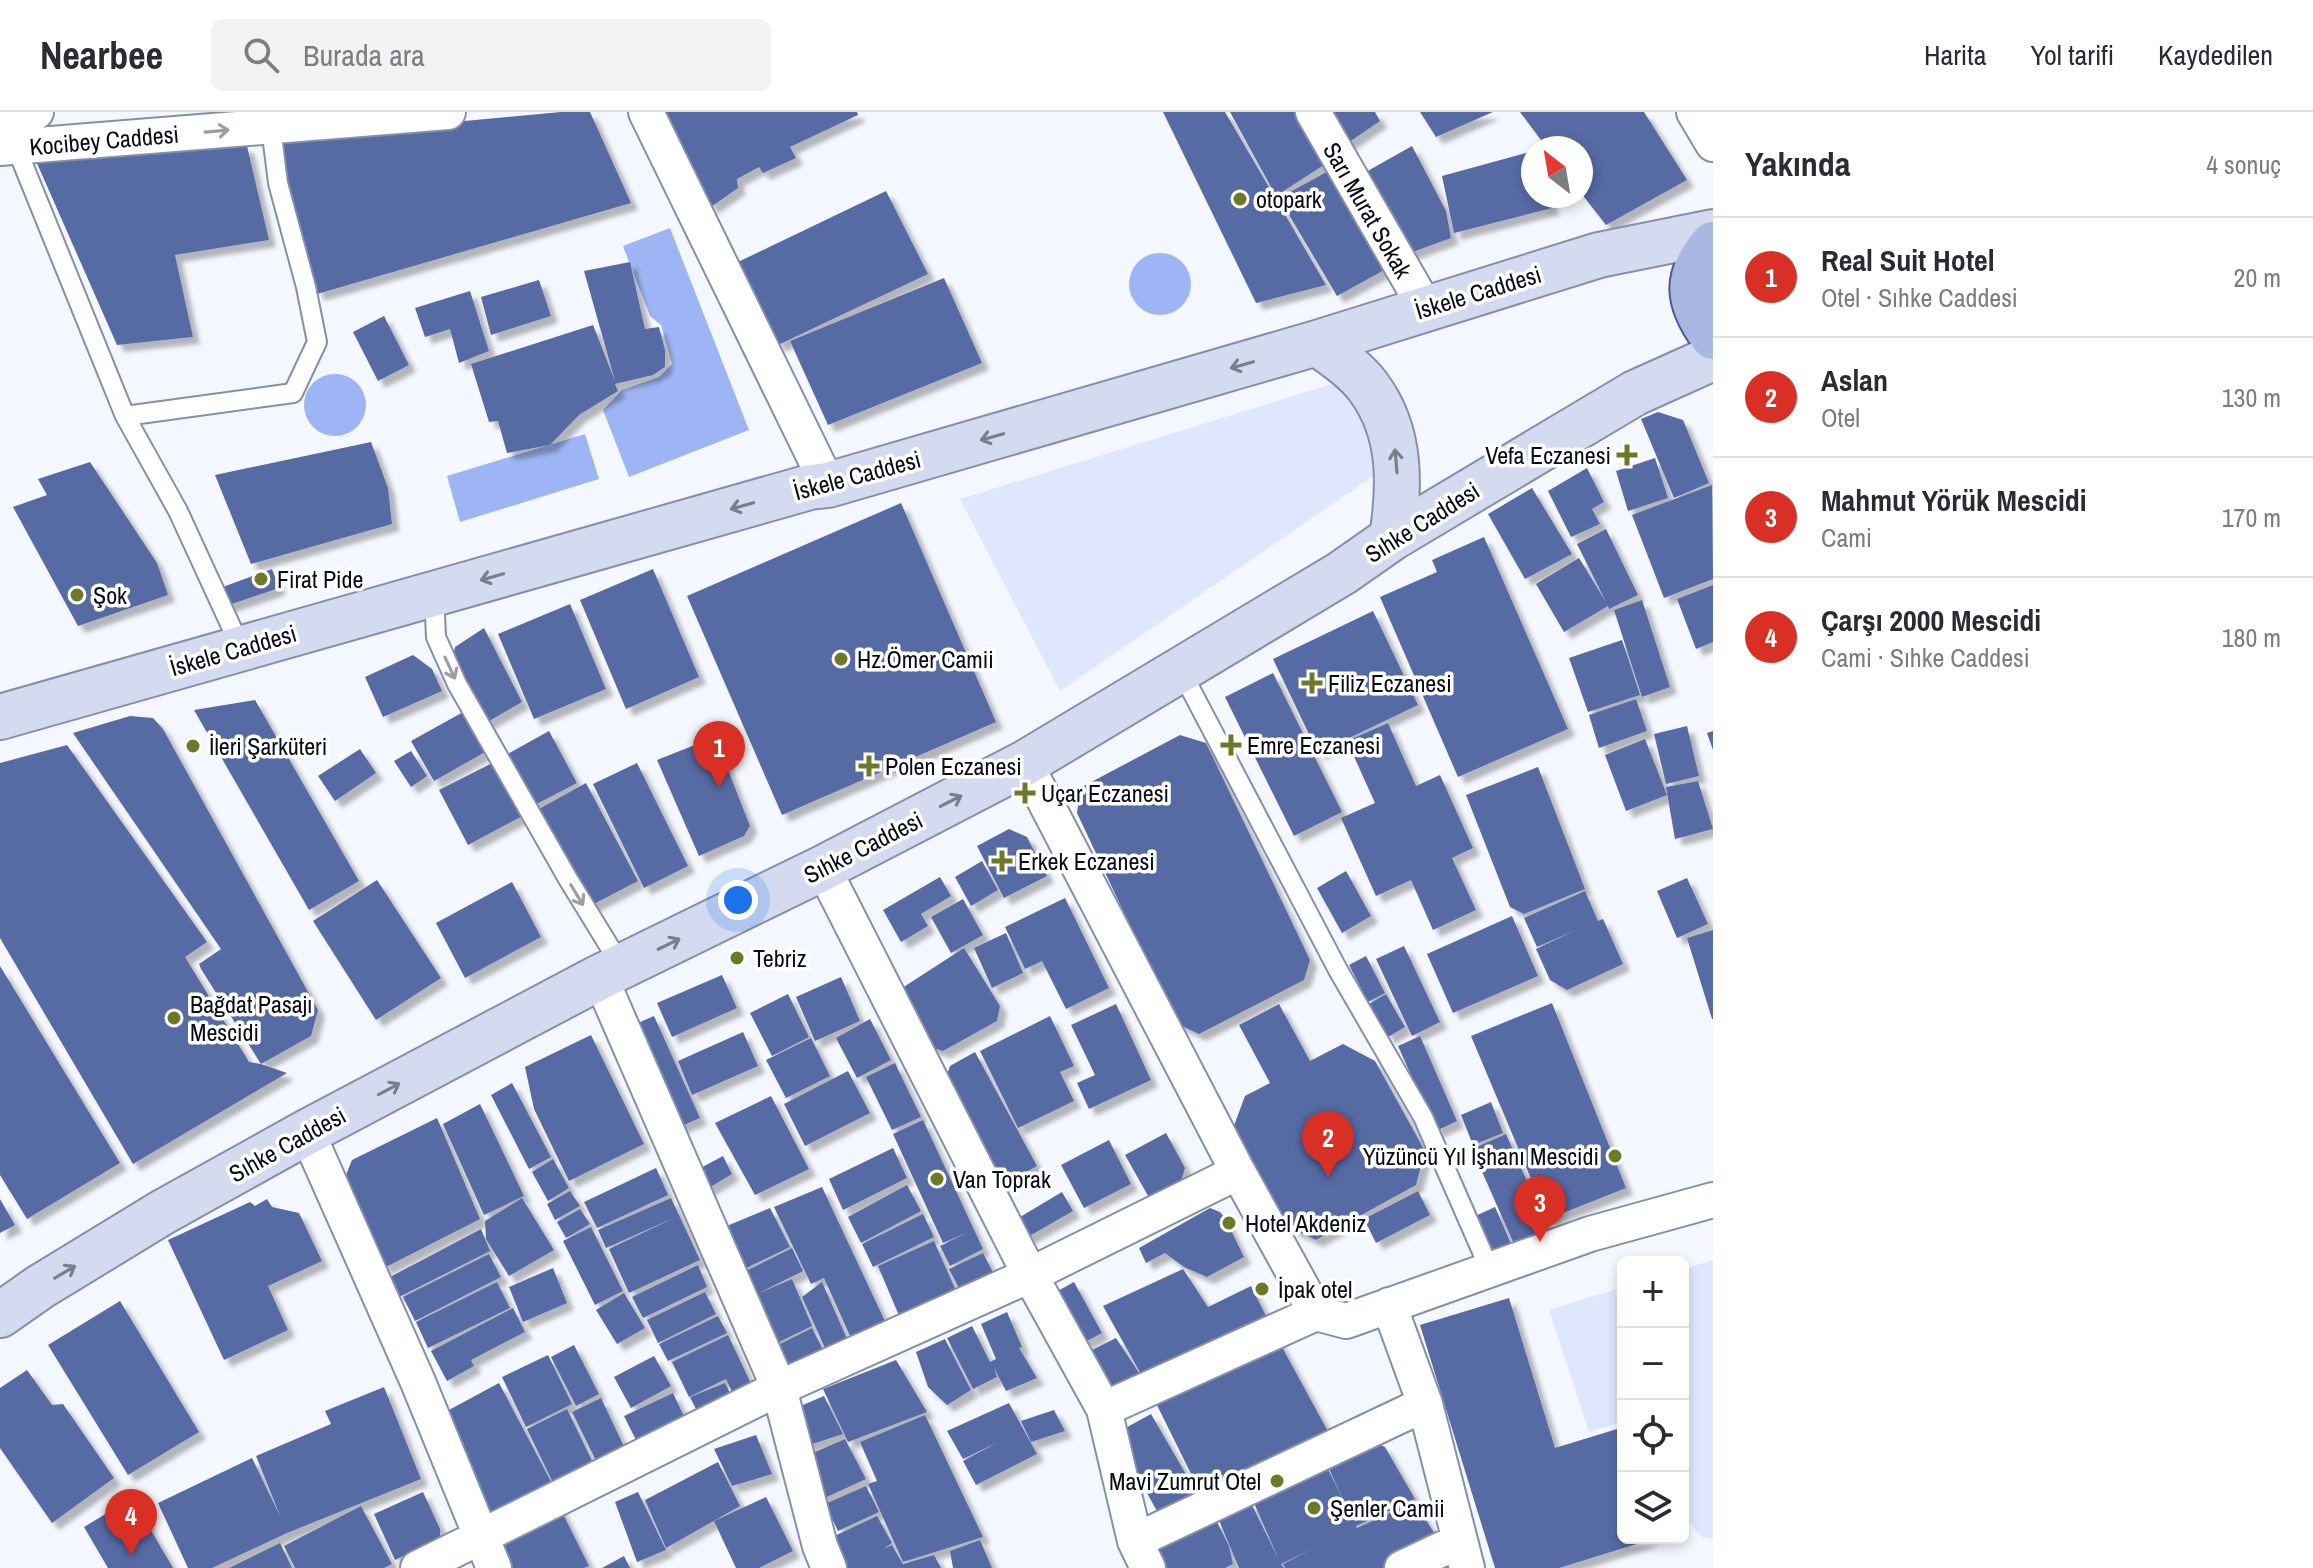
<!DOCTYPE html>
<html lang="tr">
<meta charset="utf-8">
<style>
:root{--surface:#fff;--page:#f2f2f3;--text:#2b2b33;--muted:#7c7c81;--line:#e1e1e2;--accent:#d93025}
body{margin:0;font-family:"Archivo Narrow",sans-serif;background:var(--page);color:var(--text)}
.controls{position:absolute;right:24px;bottom:24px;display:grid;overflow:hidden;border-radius:12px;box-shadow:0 4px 12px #0003}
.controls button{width:72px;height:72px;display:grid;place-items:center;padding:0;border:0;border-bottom:2px solid var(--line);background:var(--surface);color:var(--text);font:40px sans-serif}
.compass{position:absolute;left:1521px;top:24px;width:72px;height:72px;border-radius:50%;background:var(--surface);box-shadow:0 4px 12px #0003;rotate:329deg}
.you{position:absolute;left:738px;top:788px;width:28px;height:28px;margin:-20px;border:6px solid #fff;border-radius:50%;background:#1a73e8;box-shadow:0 0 0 12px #1a73e833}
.badge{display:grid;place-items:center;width:52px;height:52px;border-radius:50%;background:var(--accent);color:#fff;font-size:26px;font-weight:700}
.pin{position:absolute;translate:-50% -66px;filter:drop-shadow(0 2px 4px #0008)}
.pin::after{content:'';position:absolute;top:42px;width:28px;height:24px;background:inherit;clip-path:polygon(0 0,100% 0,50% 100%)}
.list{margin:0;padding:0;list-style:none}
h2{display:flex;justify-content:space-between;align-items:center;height:104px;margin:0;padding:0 32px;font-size:34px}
h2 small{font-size:26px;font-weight:400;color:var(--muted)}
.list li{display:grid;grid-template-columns:52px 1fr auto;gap:24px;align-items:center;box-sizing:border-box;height:120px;padding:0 32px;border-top:2px solid var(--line)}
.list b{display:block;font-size:30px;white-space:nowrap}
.list p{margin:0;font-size:26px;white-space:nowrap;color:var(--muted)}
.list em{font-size:26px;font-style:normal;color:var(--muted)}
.icon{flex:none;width:44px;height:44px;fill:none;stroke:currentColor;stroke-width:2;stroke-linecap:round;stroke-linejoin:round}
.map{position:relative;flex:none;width:1713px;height:1456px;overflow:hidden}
header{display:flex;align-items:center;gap:48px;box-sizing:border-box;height:112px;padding:0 40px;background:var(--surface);border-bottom:2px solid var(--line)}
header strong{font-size:38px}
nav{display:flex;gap:44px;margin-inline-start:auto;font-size:28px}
.search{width:560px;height:72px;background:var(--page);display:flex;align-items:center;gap:20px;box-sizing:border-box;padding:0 28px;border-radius:12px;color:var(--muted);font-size:30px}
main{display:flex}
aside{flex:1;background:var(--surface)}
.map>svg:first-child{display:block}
.green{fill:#dee7fe}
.forest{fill:#9db5f4}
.building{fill:#566aa4;filter:url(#shadow)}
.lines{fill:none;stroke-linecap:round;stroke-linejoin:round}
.service-casing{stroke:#848fac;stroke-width:22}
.minor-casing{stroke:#848fac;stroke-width:38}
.secondary-casing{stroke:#848fac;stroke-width:48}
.primary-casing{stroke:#4b5d8d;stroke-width:48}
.service{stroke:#fff;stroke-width:18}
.minor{stroke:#fff;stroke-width:34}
.secondary{stroke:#d4dbf0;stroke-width:44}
.primary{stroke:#a9b8e0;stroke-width:44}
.oneway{stroke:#9d9ea2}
.oneway2{stroke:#797e8e}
.poi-dot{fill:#6c7a28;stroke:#fff;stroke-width:3}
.labels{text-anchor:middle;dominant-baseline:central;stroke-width:7;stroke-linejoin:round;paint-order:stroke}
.street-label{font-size:24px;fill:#090c17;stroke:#fff}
.poi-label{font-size:24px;fill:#090c17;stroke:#fff;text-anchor:start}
</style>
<header>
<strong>Nearbee</strong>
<div class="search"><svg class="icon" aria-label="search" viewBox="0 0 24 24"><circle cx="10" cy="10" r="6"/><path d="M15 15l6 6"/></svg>Burada ara</div>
<nav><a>Harita</a><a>Yol tarifi</a><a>Kaydedilen</a></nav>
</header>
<main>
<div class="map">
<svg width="1713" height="1456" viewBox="0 0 1713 1456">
<defs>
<filter id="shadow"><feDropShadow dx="7" dy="7" stdDeviation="2" flood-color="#0004"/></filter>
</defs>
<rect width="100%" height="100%" fill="#f5f7fe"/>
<path class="green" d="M1342,269l29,32 11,57 -322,221 -100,-192z
M1713,1148v279l-11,-2 -19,-22v-246z
M1623,1175v135l-34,10 -40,-122z"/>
<path class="forest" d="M670,116l79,202 -120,47 -26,-67 19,-20 37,-13 13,-13 -11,-39 -11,-9 -27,-70z
M1129 172a31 31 0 1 1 62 0a31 31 0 1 1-62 0Z
M304 293a31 31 0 1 1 62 0a31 31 0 1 1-62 0Z
M585,322l14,45 -139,43 -13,-46z"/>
<path class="building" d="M561,0h29l41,91 -314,91 -24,-80 -13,-67 13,-10z
M656,0h201l1,3 -68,32 6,11 -33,15 -4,-6 -22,12 1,9 -27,19z
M1163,0h62l101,173 -70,18z
M1230,0h71l29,49 -54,35z
M1319,0h56l5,9 -38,26z
M1420,0h73l-57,25z
M1520,0h124l43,68 -81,45 -25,-32v-45h-34z
M247,34l22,94 -94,15 18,82 -76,8 -81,-184z
M1412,34l34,65 5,27 -52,19 -42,-80z
M1533,39v45h16l3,12 -98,25 -12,-57z
M1332,57l56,99 -51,28 -58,-98z
M886,79l42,83 -150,71 -42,-82z
M630,150l15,67 14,-2 6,23v17l-12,8 -38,9 3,7 -39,24 -29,30 -43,8 -9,-32 -9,1 -18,-58 122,-39 22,56 -31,-110z
M944,166l38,85 -154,62 -38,-84z
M539,168l12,36 -60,19 -10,-38z
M470,179l19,60 -30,12 -9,-34 -25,8 -10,-29z
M384,204l25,49 -31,16 -25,-49z
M1658,300l25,8 26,63 -35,15 -33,-79z
M371,330l17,46 4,36 -141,40 -36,-89z
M1655,346l13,40 -40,13 -12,-40z
M90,350l67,101 11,32 -90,31 -65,-119 34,-12 -9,-16z
M1587,356l17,34 -12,7 8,15 -29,13 -23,-46z
M1712,373l1,94 -49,19 -32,-83z
M1532,376l40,66 -47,25 -37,-65z
M901,391l95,219 -214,93 -95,-219z
M1606,417l32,66 -29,14 -1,-3 -44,26 -28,-48 43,-26 27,44 -29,-58z
M1484,425l84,192 -110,48 -78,-180 57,-25 -5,-12z
M272,457l7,19 -53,18 -6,-18z
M653,457l46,108 -73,32 -46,-109z
M1713,473v57l-17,7 -19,-50z
M1642,488l28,87 -28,10 -28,-87z
M570,492l36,85 -72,30 -36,-85z
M1373,499l45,94 -100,48 -45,-94z
M484,516l38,74 -38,22 -31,-68 2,-9z
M1622,528l18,55 -52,17 -19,-54z
M413,543l19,14 10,22 -59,26 -18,-40z
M1273,561l69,139 -48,24 -69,-139z
M1636,587l11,32 -48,17 -10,-33z
M255,588l104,181 -50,29 -115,-200z
M465,599l22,40 -53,30 -23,-40z
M130,604l23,2 10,11 155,281 -7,26 -50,28 26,9 -154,91 -133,-226v-175l67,-18 140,197 -22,15 64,105 12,2 -60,-95 -2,-5 22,-15 -148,-216z
M1388,611l28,63 24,-11 33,73 -21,10 24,52 -43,20 -22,-50 -35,16 -35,-78 34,-15 -28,-62z
M1687,614l12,50 -33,8 -12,-50z
M549,619l28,52 -46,24 -27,-51z
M1713,619v19l-6,-17z
M1180,623l26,8 104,217 -6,20 -105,54 -23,-11 -99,-210 3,-25z
M715,625l35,89 -6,10 -45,20 -42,-96z
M1645,627l22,56 -41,16 -21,-56z
M360,637l16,24 -41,28 -17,-25z
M411,639l16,25 -16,11 -17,-26z
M498,648l28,54 -58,31 -29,-55z
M637,651l51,103 -44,22 -51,-104z
M1538,655l47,122 -61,25 -14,-7 -44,-112z
M1698,669l15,48 -38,10 -9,-52z
M586,671l52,98 -50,26 -51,-97z
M1009,717l18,8 20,39 -43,22 -27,-52z
M982,749l16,29 -27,16 -16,-29z
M1346,759l25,45 -29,17 -25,-45z
M940,765l11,19 -30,18 7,12 -27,16 -18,-32z
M1687,766l21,46 -31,14 -20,-47z
M377,768l64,98 -65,42 -63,-99z
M512,770l29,55 -76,41 -29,-55z
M1585,779l13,30 5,-2 20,45 -56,26 -17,-10 -14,-31 40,-19 -39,17 -13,-29z
M1065,786l44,90 -43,21 -24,-48 -17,8 -20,-42z
M963,787l20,36 -32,18 -20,-36z
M1512,804l26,60 -85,37 -26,-59z
M1713,818v89h-1l-25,-81z
M1006,821l17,40 -31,15 -18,-40z
M1404,834l36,76 -28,14 -36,-77z
M964,836l36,58 -3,15 -54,30 -13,-4 -31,-57z
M1366,844l19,37 -17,9 -19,-37z
M0,854l120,197 -93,56 -27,-44z
M722,863l15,33 -65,29 -15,-34z
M841,865l19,44 -45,20 -19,-44z
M788,882l21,43 -37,19 -22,-43z
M1386,882l19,33 -17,10 -19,-33z
M1552,891l74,185 -78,31 -77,-183z
M1116,892l35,76 -62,29 -12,-26 18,-8 -24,-50z
M1279,892l31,57 33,-17 32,17 50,90 -9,34 -100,55 -32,-15 -52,-94 13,-35 25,-13 -31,-58z
M654,904l46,102 -23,10 -46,-102z
M1050,904l24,50 -14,6 14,29 -56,27 -38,-77z
M870,907l21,41 -34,18 -21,-40z
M743,920l15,34 -66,29 -14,-34z
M591,923l53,109 -75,37 -35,-72 -9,-42z
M1420,924l37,85 -21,10 -38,-85z
M811,926l19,38 -44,22 -20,-38z
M975,940l62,114 -40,22 -54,-101 7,-21z
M895,951l26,54 -29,13 -26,-53z
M848,959l22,42 -65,33 -21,-42z
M512,971l39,74 -22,12 -38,-74z
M771,984l38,73 -54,26 -40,-72z
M1491,990l12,31 -30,12 -12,-30z
M480,992l44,92 -40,19 -41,-91z
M437,1006l43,101 -96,49 -42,-83 10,-25z
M923,1008l60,129 -33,17 -10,-20 28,-14 -25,11 -50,-109z
M1166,1021l19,35 -5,17 -29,16 -26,-46z
M1506,1022l42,95 -34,15 -42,-95z
M1109,1028l22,44 -47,24 -23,-43z
M893,1036l14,30 -64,32 -14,-31z
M723,1044l9,18 -30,18 -9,-20z
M553,1047l16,29 -21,13 -16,-29z
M656,1056l12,27 -71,33 -13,-26z
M907,1073l14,26 -60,32 -13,-26z
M822,1075l68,145 -36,13 -30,-67 -13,6 -37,-77z
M570,1079l10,15 -25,14 -8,-16z
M1418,1079l12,24 -54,28 -12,-24z
M1062,1080l11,19 -47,27 -11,-18z
M522,1086l32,52 -45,26 -23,-37 -1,-18z
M671,1086l29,62 -71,33 -20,-44 67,-32 -70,31 -8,-18z
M0,1087l15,26 -15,8z
M267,1087l5,8 27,6 23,48 -54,25 20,44 -64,30 -56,-120 82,-38 5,4z
M1495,1095l17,39 -24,10 -17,-38z
M770,1096l20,39 -50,24 -18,-43z
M1210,1096l10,4 5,6 19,39 -37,20 -23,-10 -19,-14 -19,10 -7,-15z
M580,1097l10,15 -24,14 -9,-16z
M923,1102l11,23 -61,30 -11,-23z
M591,1115l32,64 -28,14 -32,-64z
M481,1117l9,22 -91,46 -9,-20z
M934,1129l26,59 -57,25 -25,-59z
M792,1136l11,23 -46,23 35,-15 20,47 -39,19 -33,-71z
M983,1141l17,33 -34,16 -17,-33z
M489,1142l12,23 -86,44 -12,-24z
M698,1153l9,22 -64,31 -11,-21z
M553,1156l14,35 -44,19 -14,-35z
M1183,1157l25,38 43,-21 15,30 -124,60 -39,-70z
M497,1170l13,26 -82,40 -12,-26z
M822,1170l29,66 -22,9 -27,-60z
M1074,1170l28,51 -19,10 -27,-51z
M705,1180l11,22 -58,29 -11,-23z
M624,1181l21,35 -28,16 -21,-34z
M1509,1186l46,150 62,-19 6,19v90l30,1 -94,29h-64l-75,-243z
M120,1189l79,131 -71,43 -80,-130z
M513,1196l12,24 -54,28 3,6 -27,15 -16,-30z
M1007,1200l15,35 -3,1 18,30 -31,13 -12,-23 3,9 -24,12 -26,-51 25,-12 18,36 6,-3 -15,-35z
M718,1204l9,17 -59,28 -9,-17z
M812,1216l15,30 -38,19 -15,-30z
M728,1223l26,55 -19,8 -9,-19 -37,18 -17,-35z
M1276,1224l55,101 -128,61 -49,-99z
M1116,1226l31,47 -40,19 -25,-49z
M945,1227l26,51 -24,15 -19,-18 -12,-35z
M574,1233l25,49 -23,12 -25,-49z
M548,1243l24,49 -46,23 -24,-50z
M654,1244l17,30 -40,22 -17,-31z
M896,1248l31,52 -79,30 -25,-53z
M27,1258l25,35 11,-1 51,74 -62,45 -52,-75v-60z
M499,1271l57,108 -47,25 -24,-6 -49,-93z
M725,1271l8,16 -34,16 -9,-18z
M384,1275l37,92 -134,54 -75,35h-24l-30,-65 94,-45 29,60 -25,-62 75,-32 -6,-13z
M673,1281l15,32 -48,23 -16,-32z
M824,1284l19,38 -37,12 -15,-36z
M601,1286l27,57 -28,14 -28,-57z
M1009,1291l28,51 -61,31 -13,-24 35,-19 -35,17 -16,-28z
M567,1297l29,60 -40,20 -29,-60z
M1054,1298l11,21 -34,11 -10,-21z
M1151,1302l51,88 -39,20 -26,-47 -17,-44z
M925,1303l58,122 -80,25 -35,-78 9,-3 -17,-39z
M756,1323l16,39 -40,12 -18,-37z
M845,1327l21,40 -48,22 -17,-43z
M1379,1332l6,3 30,52 -59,27 1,2 57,-26 25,38 -50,28h-104l-2,-4 29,-15 -31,15 3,4h-45l-21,-50 32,-17 29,59 -25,-57 73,-36 21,43 -20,-43z
M718,1350l22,44 -74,42 -21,-48z
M866,1374l13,26 -41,19 -13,-27z
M423,1380l17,37v7l-5,5 -40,19 -21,-46z
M638,1380l28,58 -29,12 -22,-60z
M766,1385l27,54 -34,17h-23l-22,-47z
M132,1386l41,70h-65l-24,-41z
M557,1390l32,64 -5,2h-82l-11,-33z
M361,1394l31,58 -8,4h-89l-11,-22z
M877,1404l15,27 -9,6 9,-4 12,21 -1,-2 31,-9 7,13h-101l-12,-29z
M1216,1408l13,26 4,18 -8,4h-68l1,-26z
M980,1428l12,28h-39l-3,-17z
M280,1431l12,25h-63z
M624,1444l6,12h-28z"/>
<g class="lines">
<defs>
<path id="service" d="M16,35l109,269 53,95 63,137
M125,304l168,-23 24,-51 -11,-55 -28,-104 -7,-56
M434,481l2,44 21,47 111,195 54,88
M1180,557l158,301 85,147 67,153"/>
<path id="minor" d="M646,0l182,373
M1313,0l112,195
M1694,0l19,32
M0,2l36,-2
M0,36l448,-36
M1025,651l213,409 78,141 30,8 244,-87 123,-34
M823,756l207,407 74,134 31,132 13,27
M600,865l179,411 41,158 9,22
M307,1020l111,250 76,186
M1389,1193l36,99 42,164
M1104,1297l212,-96
M1135,1429l290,-137
M418,1456l361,-180 251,-113 208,-103
M1402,1456l57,-27"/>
<path id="secondary" d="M1317,231c18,13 39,27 52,45 33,45 31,98 23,150
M0,605l810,-230 18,-2 489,-142 282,-88 114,-23
M0,1203l40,-28 123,-75 144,-80 293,-155 223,-109 202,-105 317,-190 50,-35 243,-145 78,-35"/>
<path id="primary" d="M1713,132c-29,33 -26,58 0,93"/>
</defs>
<use href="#service" class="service-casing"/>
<use href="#minor" class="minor-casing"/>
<use href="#secondary" class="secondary-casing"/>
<use href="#primary" class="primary-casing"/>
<use href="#service" class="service"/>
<use href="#minor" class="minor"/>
<use href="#secondary" class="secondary"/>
<use href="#primary" class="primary"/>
</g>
<defs><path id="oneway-shaft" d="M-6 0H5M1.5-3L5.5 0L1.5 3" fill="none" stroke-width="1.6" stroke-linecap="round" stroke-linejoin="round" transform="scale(2)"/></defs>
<g class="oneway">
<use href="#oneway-shaft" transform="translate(217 19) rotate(-5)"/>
<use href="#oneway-shaft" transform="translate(450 556) rotate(65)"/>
<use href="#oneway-shaft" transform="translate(577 783) rotate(59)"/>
</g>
<g class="oneway2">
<use href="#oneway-shaft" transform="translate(1242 253) rotate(164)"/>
<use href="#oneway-shaft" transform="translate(992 325) rotate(164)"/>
<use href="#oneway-shaft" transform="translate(1396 349) rotate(-95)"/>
<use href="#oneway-shaft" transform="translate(742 394) rotate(164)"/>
<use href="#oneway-shaft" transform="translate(492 465) rotate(164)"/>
<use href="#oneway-shaft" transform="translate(951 689) rotate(-27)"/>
<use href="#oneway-shaft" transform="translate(669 832) rotate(-26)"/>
<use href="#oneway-shaft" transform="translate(389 977) rotate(-28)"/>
<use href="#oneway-shaft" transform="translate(65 1160) rotate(-31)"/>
</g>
<g class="poi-dot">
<circle cx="1240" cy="87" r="8"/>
<path d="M1623 331h8v8h8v8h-8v8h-8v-8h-8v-8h8z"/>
<circle cx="261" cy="467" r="8"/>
<circle cx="77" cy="483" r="8"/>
<circle cx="841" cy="547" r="8"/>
<path d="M1308 559h8v8h8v8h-8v8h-8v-8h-8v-8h8z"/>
<path d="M1227 621h8v8h8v8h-8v8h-8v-8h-8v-8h8z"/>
<circle cx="193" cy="634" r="8"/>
<path d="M865 642h8v8h8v8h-8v8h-8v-8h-8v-8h8z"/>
<path d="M1021 669h8v8h8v8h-8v8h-8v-8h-8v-8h8z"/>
<path d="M998 737h8v8h8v8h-8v8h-8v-8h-8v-8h8z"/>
<circle cx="737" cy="846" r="8"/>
<circle cx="174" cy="906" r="8"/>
<circle cx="1615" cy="1044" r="8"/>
<circle cx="937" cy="1067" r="8"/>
<circle cx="1229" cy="1111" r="8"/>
<circle cx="1262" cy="1177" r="8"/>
<circle cx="1277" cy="1369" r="8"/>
<circle cx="1314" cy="1396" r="8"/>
</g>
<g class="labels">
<g class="street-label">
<text transform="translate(104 28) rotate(-5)">Kocibey Caddesi</text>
<text transform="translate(1368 98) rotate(60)">Sarı Murat Sokak</text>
<text transform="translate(1478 180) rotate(-17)">İskele Caddesi</text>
<text transform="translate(857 363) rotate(-15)">İskele Caddesi</text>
<text transform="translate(1422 410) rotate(-32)">Sıhke Caddesi</text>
<text transform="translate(233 538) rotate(-16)">İskele Caddesi</text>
<text transform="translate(863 735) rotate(-27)">Sıhke Caddesi</text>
<text transform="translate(287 1032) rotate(-29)">Sıhke Caddesi</text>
</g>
<g class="poi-label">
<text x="1256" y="87">otopark</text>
<text x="1611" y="343" text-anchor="end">Vefa Eczanesi</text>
<text x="277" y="467">Firat Pide</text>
<text x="93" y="483">Şok</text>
<text x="857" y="547">Hz.Ömer Camii</text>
<text x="1328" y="571">Filiz Eczanesi</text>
<text x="1247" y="633">Emre Eczanesi</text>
<text x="209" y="634">İleri Şarküteri</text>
<text x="885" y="654">Polen Eczanesi</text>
<text x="1041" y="681">Uçar Eczanesi</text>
<text x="1018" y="749">Erkek Eczanesi</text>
<text x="753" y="846">Tebriz</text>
<text x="190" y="892">Bağdat Pasajı<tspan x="190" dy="28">Mescidi</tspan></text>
<text x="1599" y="1044" text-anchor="end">Yüzüncü Yıl İşhanı Mescidi</text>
<text x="953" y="1067">Van Toprak</text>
<text x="1245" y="1111">Hotel Akdeniz</text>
<text x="1278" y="1177">İpak otel</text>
<text x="1261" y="1369" text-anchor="end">Mavi Zumrut Otel</text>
<text x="1330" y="1396">Şenler Camii</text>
</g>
</g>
</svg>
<div class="controls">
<button>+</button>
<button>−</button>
<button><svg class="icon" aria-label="locate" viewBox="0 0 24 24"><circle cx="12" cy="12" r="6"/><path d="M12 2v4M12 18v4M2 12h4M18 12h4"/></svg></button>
<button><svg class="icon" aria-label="layers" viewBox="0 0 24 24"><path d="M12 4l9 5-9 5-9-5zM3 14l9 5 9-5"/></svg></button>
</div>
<svg class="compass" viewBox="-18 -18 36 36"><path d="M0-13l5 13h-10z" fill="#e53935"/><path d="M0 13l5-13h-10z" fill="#7c7c81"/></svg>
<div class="you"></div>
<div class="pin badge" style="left:719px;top:675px">1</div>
<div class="pin badge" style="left:1328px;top:1065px">2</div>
<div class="pin badge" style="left:1540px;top:1130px">3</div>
<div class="pin badge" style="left:131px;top:1443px">4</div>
</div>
<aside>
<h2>Yakında<small>4 sonuç</small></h2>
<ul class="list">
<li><span class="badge">1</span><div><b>Real Suit Hotel</b><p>Otel · Sıhke Caddesi</p></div><em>20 m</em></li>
<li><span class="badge">2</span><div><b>Aslan</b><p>Otel</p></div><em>130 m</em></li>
<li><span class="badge">3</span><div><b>Mahmut Yörük Mescidi</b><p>Cami</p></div><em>170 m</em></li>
<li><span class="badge">4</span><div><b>Çarşı 2000 Mescidi</b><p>Cami · Sıhke Caddesi</p></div><em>180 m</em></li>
</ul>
</aside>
</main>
